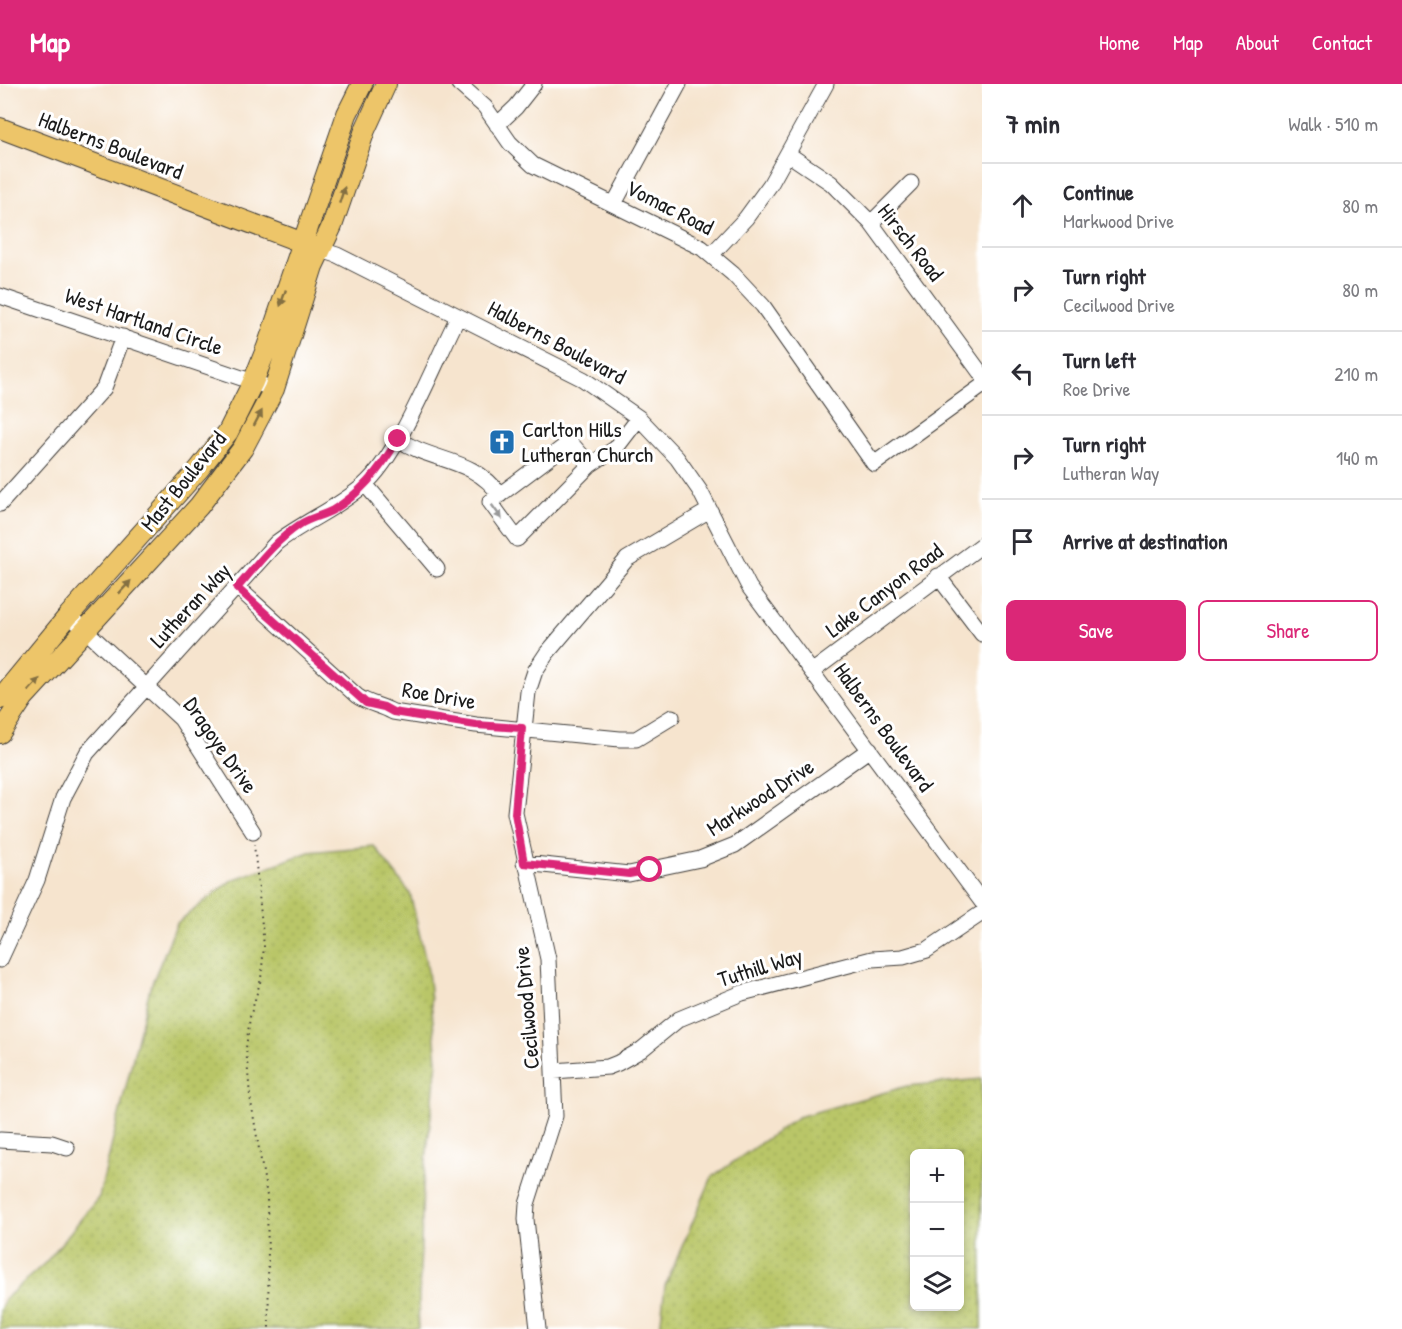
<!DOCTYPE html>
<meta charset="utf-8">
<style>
:root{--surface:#fff;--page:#f2f2f3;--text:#2b2b33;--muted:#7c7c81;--line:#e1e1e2;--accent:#db2777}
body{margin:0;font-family:"Patrick Hand",sans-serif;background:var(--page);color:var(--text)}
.controls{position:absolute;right:18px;bottom:18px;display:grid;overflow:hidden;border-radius:9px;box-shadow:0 3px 9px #0003}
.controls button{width:54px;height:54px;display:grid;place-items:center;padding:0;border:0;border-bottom:2px solid var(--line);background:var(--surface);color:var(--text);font:30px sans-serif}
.stop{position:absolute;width:18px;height:18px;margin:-14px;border:4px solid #db2777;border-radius:50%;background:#fff}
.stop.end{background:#db2777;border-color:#fff;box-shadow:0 2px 6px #0008}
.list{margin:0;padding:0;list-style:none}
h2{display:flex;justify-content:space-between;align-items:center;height:78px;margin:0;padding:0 24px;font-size:26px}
h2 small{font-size:20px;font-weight:400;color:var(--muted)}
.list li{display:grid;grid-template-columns:39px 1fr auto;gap:18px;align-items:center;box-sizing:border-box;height:84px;padding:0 24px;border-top:2px solid var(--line)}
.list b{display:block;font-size:22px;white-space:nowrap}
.list p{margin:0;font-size:20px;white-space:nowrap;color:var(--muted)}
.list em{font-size:20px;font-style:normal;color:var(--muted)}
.actions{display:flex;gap:12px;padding:18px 24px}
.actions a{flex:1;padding:14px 0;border:2px solid var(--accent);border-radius:9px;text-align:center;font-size:21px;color:var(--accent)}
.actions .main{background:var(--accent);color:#fff}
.icon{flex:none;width:33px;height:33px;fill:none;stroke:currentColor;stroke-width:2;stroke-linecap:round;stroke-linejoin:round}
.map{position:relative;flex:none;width:982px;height:1245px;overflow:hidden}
header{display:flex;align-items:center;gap:36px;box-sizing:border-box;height:84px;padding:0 30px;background:var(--accent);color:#fff}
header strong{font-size:28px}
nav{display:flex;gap:33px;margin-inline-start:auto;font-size:21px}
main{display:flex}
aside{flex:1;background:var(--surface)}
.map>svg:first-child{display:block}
.grass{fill:url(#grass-dots);stroke:#6a7142;stroke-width:1.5;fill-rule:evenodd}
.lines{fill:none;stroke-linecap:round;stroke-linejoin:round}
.minor-casing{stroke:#3d3a37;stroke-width:17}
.major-casing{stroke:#3d3a37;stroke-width:22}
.path{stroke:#3d3a37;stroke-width:2;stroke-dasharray:1.5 4.5;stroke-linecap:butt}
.minor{stroke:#fff;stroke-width:15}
.major{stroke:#edc569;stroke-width:20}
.oneway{fill:#847042}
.oneway2{fill:#999}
.route{stroke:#db2777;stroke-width:8}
.labels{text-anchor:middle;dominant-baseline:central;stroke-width:6;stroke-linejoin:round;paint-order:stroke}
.street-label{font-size:22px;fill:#1c1c1c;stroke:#fff}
.poi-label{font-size:22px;fill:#1c1c1c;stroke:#fff;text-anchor:start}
</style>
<header>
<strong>Map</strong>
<nav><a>Home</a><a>Map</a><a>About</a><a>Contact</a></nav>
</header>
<main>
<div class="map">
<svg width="982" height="1245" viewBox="0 0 982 1245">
<defs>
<pattern id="grass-dots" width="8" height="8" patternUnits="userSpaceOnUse" patternTransform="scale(1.5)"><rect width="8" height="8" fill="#b9c668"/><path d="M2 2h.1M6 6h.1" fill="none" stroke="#9eaa5a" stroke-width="1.8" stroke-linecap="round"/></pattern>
</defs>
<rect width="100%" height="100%" fill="#fff"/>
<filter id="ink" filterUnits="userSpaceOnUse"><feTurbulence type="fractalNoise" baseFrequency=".0167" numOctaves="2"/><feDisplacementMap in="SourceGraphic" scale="12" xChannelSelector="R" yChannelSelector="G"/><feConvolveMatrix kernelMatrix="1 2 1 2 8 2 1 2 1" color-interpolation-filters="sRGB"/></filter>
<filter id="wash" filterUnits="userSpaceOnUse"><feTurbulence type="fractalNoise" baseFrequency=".008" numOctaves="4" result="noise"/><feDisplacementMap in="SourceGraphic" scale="24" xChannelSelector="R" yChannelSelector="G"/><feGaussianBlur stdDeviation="1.35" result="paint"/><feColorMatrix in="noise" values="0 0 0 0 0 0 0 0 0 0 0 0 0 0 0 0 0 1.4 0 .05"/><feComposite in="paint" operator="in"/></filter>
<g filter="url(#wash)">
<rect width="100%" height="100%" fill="#f6e4ce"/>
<path class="grass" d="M374,762l36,47 18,78 9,90 -14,126 -5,142h-418v-19l5,-11 41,-37 53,-65 51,-209 27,-65 55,-43 77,-28z
M981,995l1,250h-322l5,-43 47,-109 86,-60 109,-31zM914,1070h46v152h-46z"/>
</g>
<g filter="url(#ink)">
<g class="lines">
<defs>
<path id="minor" d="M459,0l26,23 25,36 23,22 169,83 31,26 30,32 111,158 108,-78
M497,41l19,-18 18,-23
M788,70l43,29 40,40 111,152
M614,120l65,-120
M871,139l40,-40
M321,166l16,5 246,124 56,39 38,40 23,33 49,96 233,315
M712,170l34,-36 24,-33 56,-101
M0,212l274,93
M398,355c35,24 75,18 102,56
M590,381l-20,-23 -80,60 27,37 73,-74 26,-17 23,-30
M365,400l72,85
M0,420l104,-116 19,-51
M938,492l44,58
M237,503l120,109c11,8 24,9 36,16l83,13 144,14h16l36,-22
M69,531l112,104 72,113
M813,587l169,-126
M524,779l105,11 71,-15 35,-14 135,-96
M0,876l37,-80 26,-82 24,-45 189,-210c28,-22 61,-34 88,-58 36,-31 71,-123 94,-168
M554,987l54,-4 10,-4 23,-13 38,-31 63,-26 130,-34 31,-2 24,-7 55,-37
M0,1056l52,3 15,5
M538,1245l-12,-110 1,-15 28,-88 -7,-157 -33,-146 13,-121 7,-21 12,-18 80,-94 81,-48"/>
<path id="major" d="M0,44l314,119
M0,615l69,-84 130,-146 29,-37 25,-50 14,-35 80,-233 15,-30
M0,649l24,-36 175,-191 44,-58 31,-59 39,-123 19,-40 33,-96 21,-46"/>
</defs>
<use href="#minor" class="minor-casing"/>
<use href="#major" class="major-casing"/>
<path class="path" d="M254,760l10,102 -3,33 -11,38 -4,31 4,48 17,100 2,133"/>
<use href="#minor" class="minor"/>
<use href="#major" class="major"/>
</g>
<defs><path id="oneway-solid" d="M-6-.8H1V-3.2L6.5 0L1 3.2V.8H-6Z" transform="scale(1.5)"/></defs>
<g class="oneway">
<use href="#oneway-solid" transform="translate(342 111) rotate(-72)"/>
<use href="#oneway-solid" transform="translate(283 214) rotate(109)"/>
<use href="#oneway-solid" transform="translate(258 334) rotate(-62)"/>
<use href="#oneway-solid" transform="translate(125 503) rotate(-47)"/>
<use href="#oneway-solid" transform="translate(34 601) rotate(-47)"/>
</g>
<use class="oneway2" href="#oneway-solid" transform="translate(497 428) rotate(54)"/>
</g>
<g class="lines" filter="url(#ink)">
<path class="route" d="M398,355c-16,28 -36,54 -65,71 -11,6 -24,8 -34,15 -25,17 -42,40 -62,63l129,115 18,4 9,5 83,13 46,3 -7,85 9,50 105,11 21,-4"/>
</g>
<defs>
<symbol id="church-square" viewBox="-11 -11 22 22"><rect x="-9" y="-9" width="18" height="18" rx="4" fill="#1f6fb2" stroke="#fff"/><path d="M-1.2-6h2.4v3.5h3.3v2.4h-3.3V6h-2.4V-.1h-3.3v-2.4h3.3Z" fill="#fff"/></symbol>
</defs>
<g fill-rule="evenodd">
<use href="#church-square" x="487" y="343" width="30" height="30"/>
</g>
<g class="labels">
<g class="street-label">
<text transform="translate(111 61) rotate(21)">Halberns Boulevard</text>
<text transform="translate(670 123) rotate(27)">Vomac Road</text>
<text transform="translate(911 158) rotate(52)">Hirsch Road</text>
<text transform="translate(144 237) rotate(19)">West Hartland Circle</text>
<text transform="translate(557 258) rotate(28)">Halberns Boulevard</text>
<text transform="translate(183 397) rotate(-51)">Mast Boulevard</text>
<text transform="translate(884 506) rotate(-37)">Lake Canyon Road</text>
<text transform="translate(190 521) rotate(-47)">Lutheran Way</text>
<text transform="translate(439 611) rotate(10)">Roe Drive</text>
<text transform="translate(884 643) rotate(54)">Halberns Boulevard</text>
<text transform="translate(221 661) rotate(55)">Dragoye Drive</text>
<text transform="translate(760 713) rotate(-33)">Markwood Drive</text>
<text transform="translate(760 883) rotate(-17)">Tuthill Way</text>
<text transform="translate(526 924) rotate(-95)">Cecilwood Drive</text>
</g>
<g class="poi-label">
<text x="522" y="345">Carlton Hills<tspan x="522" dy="25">Lutheran Church</tspan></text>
</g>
</g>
</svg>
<div class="controls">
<button>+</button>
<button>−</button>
<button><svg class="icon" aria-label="layers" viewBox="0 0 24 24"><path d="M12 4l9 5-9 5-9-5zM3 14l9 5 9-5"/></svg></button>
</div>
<div class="stop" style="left:650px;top:786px"></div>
<div class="stop end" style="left:398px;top:355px"></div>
</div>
<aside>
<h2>7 min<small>Walk · 510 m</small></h2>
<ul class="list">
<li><svg class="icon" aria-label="ahead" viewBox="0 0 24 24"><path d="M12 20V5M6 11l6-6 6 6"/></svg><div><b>Continue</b><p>Markwood Drive</p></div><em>80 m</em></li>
<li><svg class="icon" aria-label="right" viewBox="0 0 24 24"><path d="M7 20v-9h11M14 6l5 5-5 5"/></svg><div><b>Turn right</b><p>Cecilwood Drive</p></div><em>80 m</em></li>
<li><svg class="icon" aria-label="left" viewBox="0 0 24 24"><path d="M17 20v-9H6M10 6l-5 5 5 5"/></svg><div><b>Turn left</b><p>Roe Drive</p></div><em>210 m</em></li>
<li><svg class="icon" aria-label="right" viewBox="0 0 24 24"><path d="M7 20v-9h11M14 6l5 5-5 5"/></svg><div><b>Turn right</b><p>Lutheran Way</p></div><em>140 m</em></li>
<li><svg class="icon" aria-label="arrive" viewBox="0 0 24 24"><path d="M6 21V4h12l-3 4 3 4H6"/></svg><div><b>Arrive at destination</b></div></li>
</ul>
<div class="actions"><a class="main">Save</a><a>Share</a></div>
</aside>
</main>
